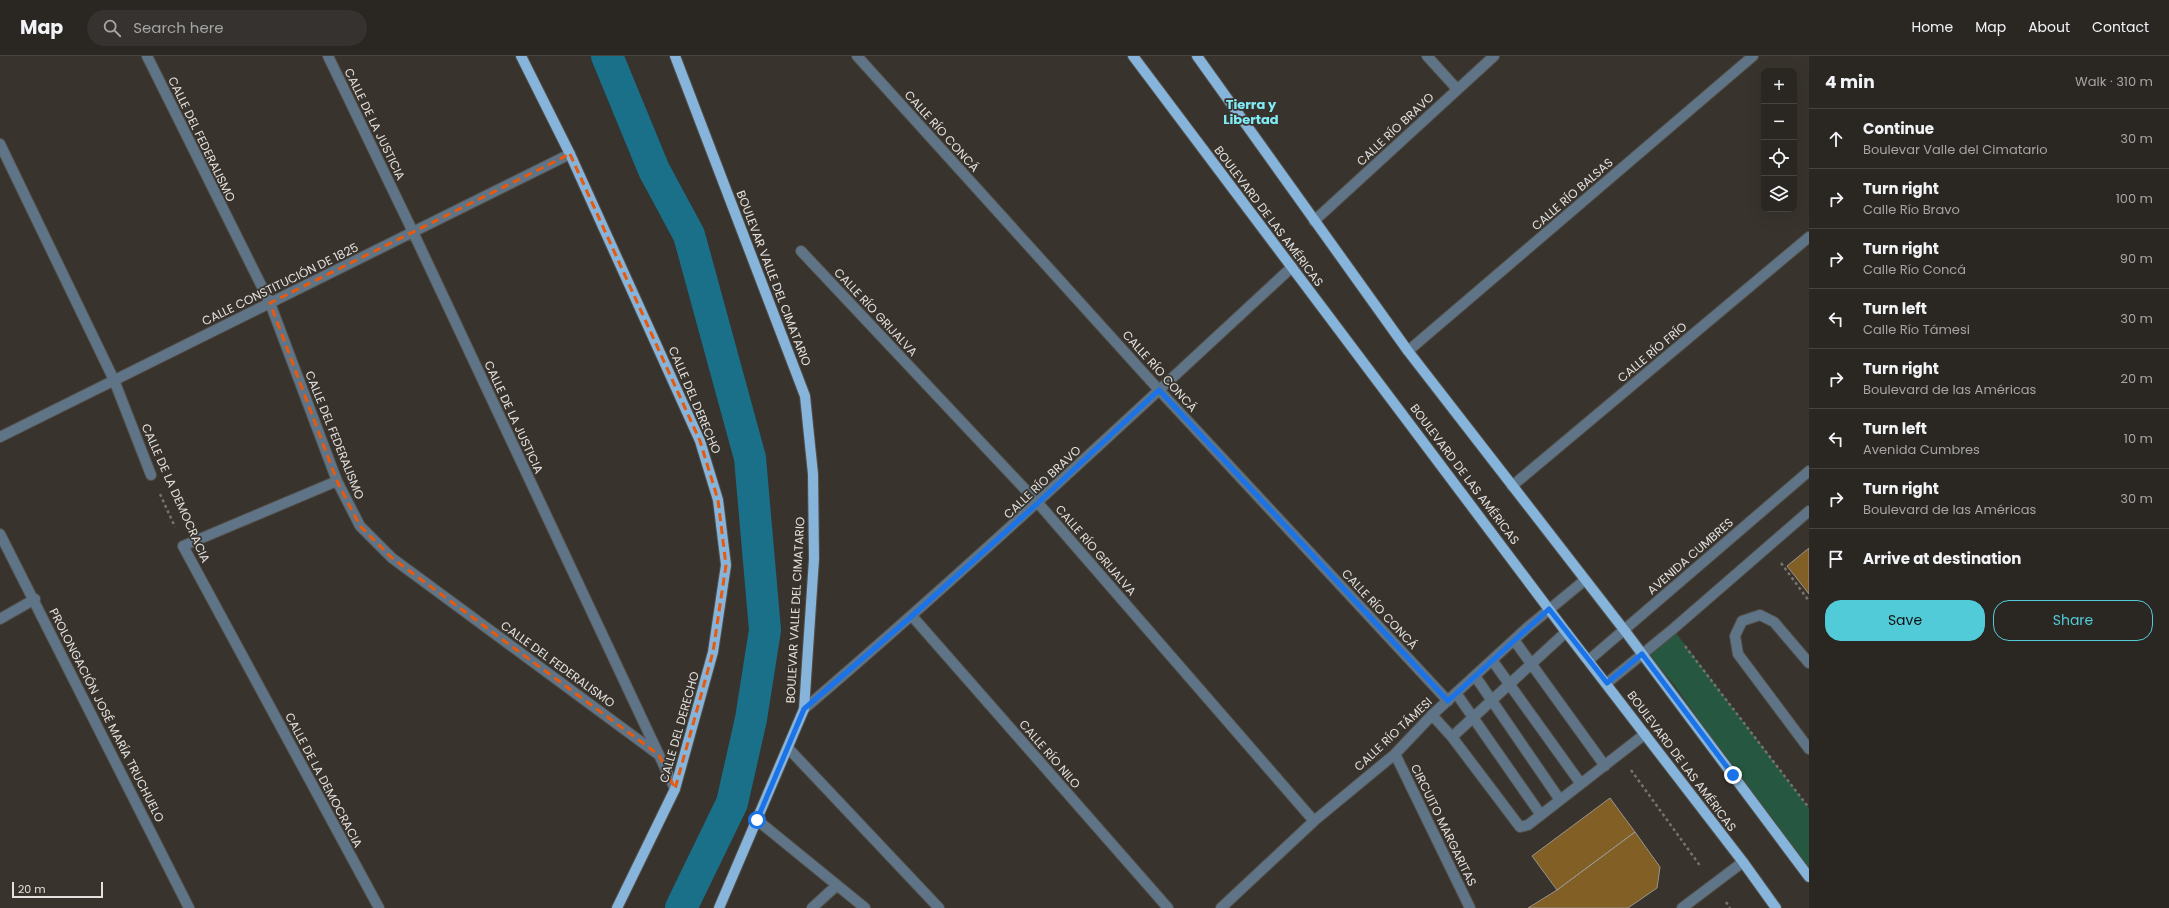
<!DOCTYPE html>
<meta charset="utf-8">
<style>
:root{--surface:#2a2622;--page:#36322f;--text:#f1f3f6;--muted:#a5a5a5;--line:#464340;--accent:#52cbd8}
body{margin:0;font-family:Poppins,sans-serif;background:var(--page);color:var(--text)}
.controls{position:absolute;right:12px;top:12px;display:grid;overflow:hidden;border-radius:8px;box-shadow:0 4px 16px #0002}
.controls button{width:36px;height:36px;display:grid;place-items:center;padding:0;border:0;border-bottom:1px solid var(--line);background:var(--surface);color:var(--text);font:20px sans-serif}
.scale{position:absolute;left:12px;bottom:10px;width:91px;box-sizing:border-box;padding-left:4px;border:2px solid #e3e0dd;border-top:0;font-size:11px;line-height:14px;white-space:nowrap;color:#e3e0dd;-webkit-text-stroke:3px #38332d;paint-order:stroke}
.stop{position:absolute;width:12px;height:12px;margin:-9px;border:3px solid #1a73e8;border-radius:50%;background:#fff}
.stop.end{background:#1a73e8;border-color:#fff;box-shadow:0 1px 4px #0008}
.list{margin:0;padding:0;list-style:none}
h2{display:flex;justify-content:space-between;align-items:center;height:52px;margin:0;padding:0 16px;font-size:17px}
h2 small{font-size:13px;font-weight:400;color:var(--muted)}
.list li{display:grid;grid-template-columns:26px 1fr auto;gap:12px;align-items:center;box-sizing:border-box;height:60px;padding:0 16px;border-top:1px solid var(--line)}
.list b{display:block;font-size:15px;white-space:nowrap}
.list p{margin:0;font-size:13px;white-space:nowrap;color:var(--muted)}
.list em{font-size:13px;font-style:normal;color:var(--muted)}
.actions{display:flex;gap:8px;padding:12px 16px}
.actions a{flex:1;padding:9px 0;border:1px solid var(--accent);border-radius:16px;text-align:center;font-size:14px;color:var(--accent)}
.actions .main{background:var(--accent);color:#111}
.icon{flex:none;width:22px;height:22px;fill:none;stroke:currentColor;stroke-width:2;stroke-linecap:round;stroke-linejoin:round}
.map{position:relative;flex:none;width:1809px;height:852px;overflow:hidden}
header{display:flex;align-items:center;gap:24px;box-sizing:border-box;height:56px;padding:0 20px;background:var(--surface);border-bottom:1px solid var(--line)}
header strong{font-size:19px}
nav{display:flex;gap:22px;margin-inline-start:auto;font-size:14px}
.search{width:280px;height:36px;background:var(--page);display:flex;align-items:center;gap:10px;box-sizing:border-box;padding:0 14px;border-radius:22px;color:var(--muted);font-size:15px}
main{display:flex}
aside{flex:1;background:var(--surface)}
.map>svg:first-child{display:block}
.green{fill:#265740}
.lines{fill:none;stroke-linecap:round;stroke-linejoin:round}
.canal{stroke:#1a6f89;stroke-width:32}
.building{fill:#815f25;stroke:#99948d}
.minor-casing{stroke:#534f49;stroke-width:12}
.major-casing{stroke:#534f49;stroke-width:12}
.path{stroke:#77726e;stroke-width:2.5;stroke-dasharray:3 3;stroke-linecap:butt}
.minor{stroke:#5f7587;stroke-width:10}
.major{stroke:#86b4da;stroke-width:10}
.route{stroke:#1a73e8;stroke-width:5}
.marked{fill:none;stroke:#e8590c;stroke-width:3;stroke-dasharray:8 5;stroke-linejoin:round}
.labels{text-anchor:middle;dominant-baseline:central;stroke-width:3.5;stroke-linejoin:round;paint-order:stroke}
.street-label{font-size:12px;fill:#e3e0dd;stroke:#38332d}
.neighbourhood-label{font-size:13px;font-weight:bold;fill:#81ecf7;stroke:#38332d}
</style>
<header>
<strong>Map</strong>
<div class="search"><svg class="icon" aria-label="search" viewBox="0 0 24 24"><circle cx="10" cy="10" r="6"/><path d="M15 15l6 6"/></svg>Search here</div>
<nav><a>Home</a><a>Map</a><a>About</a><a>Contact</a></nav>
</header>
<main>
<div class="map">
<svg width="1809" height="852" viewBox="0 0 1809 852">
<rect width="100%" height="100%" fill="#38332d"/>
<path class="green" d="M1673,573l136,179v69l-134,-191 -28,-34z"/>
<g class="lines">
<path class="canal" d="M607,0l47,114 35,65 61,223 15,172 -14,89 -19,84 -51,105"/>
</g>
<path class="building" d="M1809,492v46l-22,-28z
M1610,742l25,34 -78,58 -25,-34z
M1635,776l25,35 -3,21 -29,20h-100l29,-18z"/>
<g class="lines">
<defs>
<path id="minor" d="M147,0l123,247 67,178 23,45 32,32 267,197
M328,0l85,176 262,557
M857,0l302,334 289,311
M1427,0l30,33
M0,88l114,236 37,95
M1314,165l180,-165
M801,195l237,252 276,318
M1408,295l345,-295
M0,381l570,-283
M337,425l-154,65 196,362
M1512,430l297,-249
M0,478l189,374
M912,560l256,292
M0,563l35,-20
M1514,584l91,126
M1492,604l89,124
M1589,604l220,-189
M1809,607l-35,-41 -14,-7 -18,6 -7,15 3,18 71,95
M1475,620l85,124
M1607,627l66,-54 136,-118
M1456,637l85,122
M804,653c167,-143 327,-293 488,-442
M1432,659l20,22 68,90 8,-2 117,-91
M1452,681l114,-105
M788,692l151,160
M1395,698l75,154
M757,764l108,88
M812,852l24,-22
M1221,852l93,-87 81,-67 37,-39 96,-88 57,-47
M1682,852l61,-46"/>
<path id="major" d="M521,0l49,98 130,287 18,59 8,65 -13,87 -38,137 -58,119
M675,0l130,340 8,78 1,85 -10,150 -85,199
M1133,0l433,576 177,230 33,46
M1197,0l211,295 217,280 184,246"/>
</defs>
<use href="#minor" class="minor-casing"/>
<use href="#major" class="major-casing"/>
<path class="path" d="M160,438l15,33
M1781,507l28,38
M1685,590l124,162
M1631,714l70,97
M1726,846l4,6"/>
<use href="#minor" class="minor"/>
<use href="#major" class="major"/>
</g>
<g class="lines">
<path class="route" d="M757,764l47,-111 108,-93 126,-113 121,-113 289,311 101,-92 58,74 35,-29 91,121"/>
</g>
<path class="marked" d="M570,98l130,287 18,59 8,65 -13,87 -38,137 -16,-34 -267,-197 -32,-32 -23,-45 -67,-178z"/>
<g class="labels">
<g class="street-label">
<text transform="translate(375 68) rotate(64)">CALLE DE LA JUSTICIA</text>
<text transform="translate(1395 73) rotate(-43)">CALLE RÍO BRAVO</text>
<text transform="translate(942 75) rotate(48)">CALLE RÍO CONCÁ</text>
<text transform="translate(202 83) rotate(64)">CALLE DEL FEDERALISMO</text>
<text transform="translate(1572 138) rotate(-41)">CALLE RÍO BALSAS</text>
<text transform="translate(1269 160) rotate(53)">BOULEVARD DE LAS AMÉRICAS</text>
<text transform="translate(774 222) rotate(69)">BOULEVAR VALLE DEL CIMATARIO</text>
<text transform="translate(280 228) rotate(-26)">CALLE CONSTITUCIÓN DE 1825</text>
<text transform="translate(876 256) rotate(47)">CALLE RÍO GRIJALVA</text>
<text transform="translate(1652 296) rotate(-40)">CALLE RÍO FRÍO</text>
<text transform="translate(1160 315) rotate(48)">CALLE RÍO CONCÁ</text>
<text transform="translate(695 344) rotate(67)">CALLE DEL DERECHO</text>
<text transform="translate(514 361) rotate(65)">CALLE DE LA JUSTICIA</text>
<text transform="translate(335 379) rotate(68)">CALLE DEL FEDERALISMO</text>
<text transform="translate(1465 418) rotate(53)">BOULEVARD DE LAS AMÉRICAS</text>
<text transform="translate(1042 426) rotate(-43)">CALLE RÍO BRAVO</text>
<text transform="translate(176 437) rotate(66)">CALLE DE LA DEMOCRACIA</text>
<text transform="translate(1096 494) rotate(49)">CALLE RÍO GRIJALVA</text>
<text transform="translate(1690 500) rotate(-41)">AVENIDA CUMBRES</text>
<text transform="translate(1380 553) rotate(47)">CALLE RÍO CONCÁ</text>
<text transform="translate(795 554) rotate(-87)">BOULEVAR VALLE DEL CIMATARIO</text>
<text transform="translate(558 608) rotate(36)">CALLE DEL FEDERALISMO</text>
<text transform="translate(107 659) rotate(63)">PROLONGACIÓN JOSÉ MARÍA TRUCHUELO</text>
<text transform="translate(679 671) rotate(-74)">CALLE DEL DERECHO</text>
<text transform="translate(1393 678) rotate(-43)">CALLE RÍO TÁMESI</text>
<text transform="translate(1050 698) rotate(49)">CALLE RÍO NILO</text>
<text transform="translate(1682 705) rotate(53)">BOULEVARD DE LAS AMÉRICAS</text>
<text transform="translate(324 724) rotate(62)">CALLE DE LA DEMOCRACIA</text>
<text transform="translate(1444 769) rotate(64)">CIRCUITO MARGARITAS</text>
</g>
<g class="neighbourhood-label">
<text x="1251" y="48">Tierra y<tspan x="1251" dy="15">Libertad</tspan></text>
</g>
</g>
</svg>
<div class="controls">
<button>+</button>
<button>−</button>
<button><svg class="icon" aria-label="locate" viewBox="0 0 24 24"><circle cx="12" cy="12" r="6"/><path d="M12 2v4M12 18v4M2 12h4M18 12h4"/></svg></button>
<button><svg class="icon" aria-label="layers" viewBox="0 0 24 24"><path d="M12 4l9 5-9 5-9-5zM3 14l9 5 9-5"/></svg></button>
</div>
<div class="scale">20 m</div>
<div class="stop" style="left:757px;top:764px"></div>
<div class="stop end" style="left:1733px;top:719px"></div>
</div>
<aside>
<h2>4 min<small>Walk · 310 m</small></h2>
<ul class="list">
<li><svg class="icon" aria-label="ahead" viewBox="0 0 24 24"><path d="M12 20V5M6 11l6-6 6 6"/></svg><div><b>Continue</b><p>Boulevar Valle del Cimatario</p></div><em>30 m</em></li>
<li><svg class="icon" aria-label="right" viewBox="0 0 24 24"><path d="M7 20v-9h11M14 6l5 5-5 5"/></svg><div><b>Turn right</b><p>Calle Río Bravo</p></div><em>100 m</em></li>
<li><svg class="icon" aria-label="right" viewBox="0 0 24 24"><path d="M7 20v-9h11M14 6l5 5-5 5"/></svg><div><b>Turn right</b><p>Calle Río Concá</p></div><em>90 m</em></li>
<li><svg class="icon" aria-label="left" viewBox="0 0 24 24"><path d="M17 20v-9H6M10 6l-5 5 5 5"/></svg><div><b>Turn left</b><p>Calle Río Támesi</p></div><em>30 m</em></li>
<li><svg class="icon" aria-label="right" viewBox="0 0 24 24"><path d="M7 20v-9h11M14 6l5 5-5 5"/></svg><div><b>Turn right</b><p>Boulevard de las Américas</p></div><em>20 m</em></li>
<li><svg class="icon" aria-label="left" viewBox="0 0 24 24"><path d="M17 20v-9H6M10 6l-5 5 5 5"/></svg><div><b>Turn left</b><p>Avenida Cumbres</p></div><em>10 m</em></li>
<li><svg class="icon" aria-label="right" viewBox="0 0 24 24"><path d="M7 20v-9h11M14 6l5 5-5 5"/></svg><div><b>Turn right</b><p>Boulevard de las Américas</p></div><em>30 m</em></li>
<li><svg class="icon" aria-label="arrive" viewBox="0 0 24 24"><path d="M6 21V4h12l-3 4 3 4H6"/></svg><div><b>Arrive at destination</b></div></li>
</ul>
<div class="actions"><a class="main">Save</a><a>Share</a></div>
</aside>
</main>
